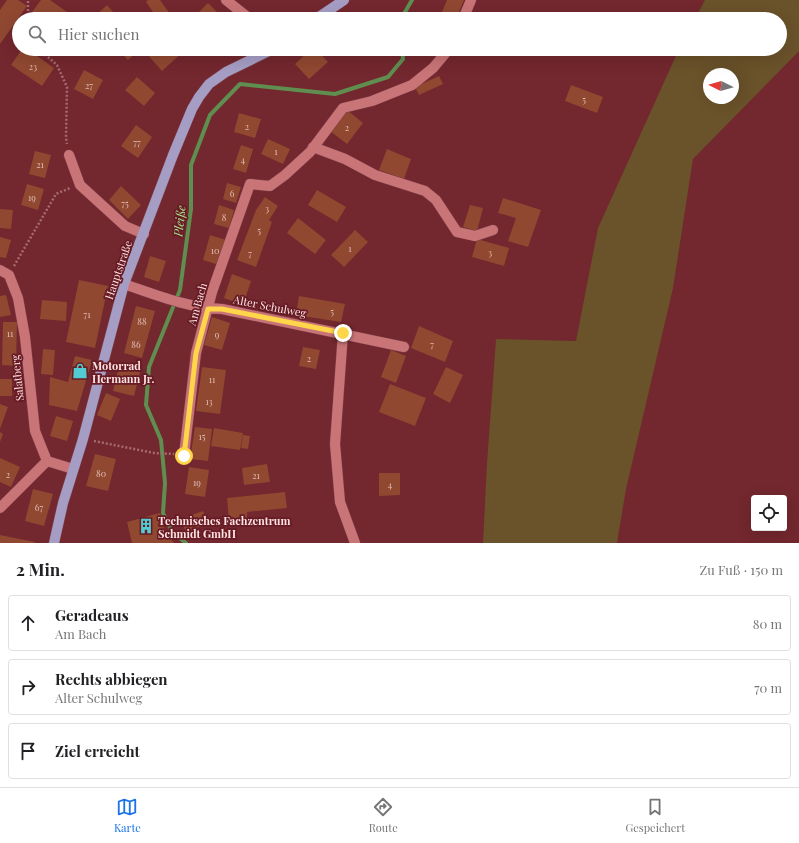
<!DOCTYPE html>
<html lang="de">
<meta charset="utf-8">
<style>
:root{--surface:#fff;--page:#f6f6f6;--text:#202124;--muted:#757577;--line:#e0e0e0;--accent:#1a73e8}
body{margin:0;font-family:"Playfair Display",serif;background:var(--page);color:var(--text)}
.controls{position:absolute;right:12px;bottom:12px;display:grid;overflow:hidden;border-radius:4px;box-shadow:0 4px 16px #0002}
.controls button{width:36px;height:36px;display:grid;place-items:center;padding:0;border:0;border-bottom:1px solid var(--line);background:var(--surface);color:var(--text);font:20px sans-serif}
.compass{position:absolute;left:703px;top:68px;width:36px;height:36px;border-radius:50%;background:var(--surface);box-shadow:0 4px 16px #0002;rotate:275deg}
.stop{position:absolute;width:12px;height:12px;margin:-9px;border:3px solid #ffd54a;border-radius:50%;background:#fff}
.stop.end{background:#ffd54a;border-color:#fff;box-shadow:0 1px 4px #0008}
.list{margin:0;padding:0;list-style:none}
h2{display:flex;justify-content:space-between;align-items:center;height:52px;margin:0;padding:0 16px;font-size:17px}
h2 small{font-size:13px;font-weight:400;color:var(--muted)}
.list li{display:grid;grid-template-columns:26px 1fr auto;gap:12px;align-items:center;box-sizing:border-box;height:56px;margin:0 8px 8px;padding:0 8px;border:1px solid var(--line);border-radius:4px}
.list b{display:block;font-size:15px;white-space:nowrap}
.list p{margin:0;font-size:13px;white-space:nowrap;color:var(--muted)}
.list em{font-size:13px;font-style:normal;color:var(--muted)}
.icon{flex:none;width:22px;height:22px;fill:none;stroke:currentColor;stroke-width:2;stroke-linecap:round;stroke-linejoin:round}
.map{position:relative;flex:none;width:799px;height:543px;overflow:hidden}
.search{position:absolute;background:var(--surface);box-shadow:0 4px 16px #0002;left:12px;right:12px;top:12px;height:44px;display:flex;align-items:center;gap:10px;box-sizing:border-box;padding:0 14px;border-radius:22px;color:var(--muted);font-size:15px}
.sheet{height:244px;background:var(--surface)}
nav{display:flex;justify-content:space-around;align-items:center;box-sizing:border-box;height:56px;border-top:1px solid var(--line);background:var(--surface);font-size:11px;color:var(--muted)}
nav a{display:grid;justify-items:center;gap:2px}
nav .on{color:var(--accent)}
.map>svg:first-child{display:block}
.green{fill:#6a522a;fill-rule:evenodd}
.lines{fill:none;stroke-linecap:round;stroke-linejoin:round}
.stream{stroke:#5f8e50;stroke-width:4}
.building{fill:#904831}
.minor-casing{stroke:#80404b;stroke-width:11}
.major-casing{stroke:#80404b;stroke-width:11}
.path{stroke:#a66b70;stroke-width:2.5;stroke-dasharray:2 2;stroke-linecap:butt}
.minor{stroke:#c97477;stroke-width:10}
.major{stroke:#a59dc4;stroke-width:10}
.route{stroke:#ffd54a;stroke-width:5}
.labels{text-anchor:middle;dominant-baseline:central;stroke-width:3.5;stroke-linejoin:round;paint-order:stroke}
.number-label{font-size:9px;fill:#e3bcb6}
.street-label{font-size:11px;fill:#ffe2e2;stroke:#671b24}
.poi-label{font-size:11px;font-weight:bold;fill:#ffe2e2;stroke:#671b24;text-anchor:start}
.water-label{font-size:12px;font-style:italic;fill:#a6e790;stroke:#671b24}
</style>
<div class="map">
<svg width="799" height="543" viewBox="0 0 799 543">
<rect width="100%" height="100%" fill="#73272e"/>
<path class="green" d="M705,0h94v51l-106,108 -20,129 -47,201 -9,54h-134l4,-80 9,-124 80,2 22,-113 81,-179h101v-30h-85zM709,74h24v24h-24z"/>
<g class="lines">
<path class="stream" d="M401,19l11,-19
M186,543l-14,-11 -9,-19 2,-30 -4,-43 -15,-35 3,-38 31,-77 11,-81v-44l19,-50 30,-31 95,10 53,-17 15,-18 -1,-10"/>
</g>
<path class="building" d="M7,0h11l9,6 -27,38v-34z
M41,0h9l27,19h-35l-10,-7z
M148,0h12l12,17 -2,2h-12l-12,-17z
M447,0h17l-8,19h-17z
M208,3l16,16h-32z
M107,5l12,14h-27z
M22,49h5l27,19 -12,18 -31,-21z
M118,49h22l-12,11z
M153,49h33l-24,22 -15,-17z
M311,49h5l12,13 -19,17 -14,-15z
M84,70l19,10 -10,19 -19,-10z
M439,76l4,8 -24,11 -4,-8z
M137,77l18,16 -11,13 -19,-16z
M571,85l32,12 -6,16 -32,-12z
M347,110l16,13 -16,21 -17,-13z
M239,113l22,6 -6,19 -21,-6z
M136,125l16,12 -14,21 -17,-12z
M268,139l22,10 -7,15 -22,-10z
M241,145l12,4 -7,24 -13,-4z
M387,149l24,10 -7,20 -25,-9z
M35,151l16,4 -6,23 -16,-4z
M227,183l14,4 -5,16 -13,-4z
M27,184l17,5 -6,21 -17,-5z
M121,186l20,19 -13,14 -19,-19z
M317,190l29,17 -9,15 -29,-17z
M265,197l13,9 -9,14 3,2 -16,45 -19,-7 19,-50z
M503,198l38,12 -13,37 -20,-6 8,-23 -18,-5z
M219,205l15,5 -5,18 -15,-4z
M470,205l13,3 -6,23 -14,-4z
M0,209l13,1 -2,19 -11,-1z
M298,218l28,22 -11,14 -28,-21z
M355,230l13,12 -24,25 -13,-12z
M210,235l16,5 -7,25 -16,-5z
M0,237l11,3 -5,18 -6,-1z
M477,239l32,9 -5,18 -32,-9z
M150,256l16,5 -7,21 -15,-5z
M232,274l19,7 -8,24 -19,-7z
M79,280l29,6 -13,62 -29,-6z
M6,295l5,20 -11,2v-21z
M299,296l46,8 -4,18 -45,-7z
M42,300l25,2 -1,19 -26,-2z
M136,306l19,5 -13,47 -18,-5z
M212,317l18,6 -8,27 -18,-5z
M3,322h14l-1,44 -14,-1z
M419,326l34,15 -8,21 -34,-14z
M303,347l17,3 -4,19 -17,-3z
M43,349l12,1 -2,25 -12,-1z
M391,350l15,6 -10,27 -15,-6z
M75,356l17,4 -15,51 -28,-6 1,-28 18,5z
M119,367l21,5 -6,24 -21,-5z
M202,367l24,3 -6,44 -24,-3z
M446,367l17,8 -13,28 -17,-9z
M0,379h12v17h-12z
M390,384l36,14 -11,28 -36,-14z
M106,393l14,6 -9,22 -14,-6z
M0,404l8,3 -8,22z
M56,416l17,5 -6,20 -17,-5z
M195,427l17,2 -4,32 -18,-2z
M214,428l29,5 -3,17 -29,-4z
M0,432l3,2 -3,8z
M243,435l7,1 -2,13 -7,-1z
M95,454l21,5 -8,32 -22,-5z
M0,458l20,9 -9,20 -11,-5z
M267,464l3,18 -26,3 -2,-17z
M189,467l20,3 -4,27 -20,-3z
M379,473h21v22l-21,1z
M33,489l20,5 -9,32 -19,-5z
M285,492l2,16 -40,4v6l-18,2 -2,-22z
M203,511l5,12 -22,9 -5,-13z
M160,513l5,17 9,13h-42l-5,-21z
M0,535l35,7v1h-35z"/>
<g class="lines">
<defs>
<path id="minor" d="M226,0l24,19
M463,19l8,-19
M313,147l32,12 30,16 50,16 11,9 21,32 18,4 18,-6
M69,155l11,30 45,41 19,8
M0,270l9,5 9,23 7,39 10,94 12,30 26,8
M124,284c32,11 64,24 98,25l182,38
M343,333l-8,111 5,58 15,41
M184,455l12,-102 16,-61 38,-108 20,2 15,-11 25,-23 33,-44 29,-7 40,-16 21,-17 16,-19
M0,508l47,-47"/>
<path id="major" d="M316,19l28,-19
M54,543l9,-40 20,-64 41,-155 49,-129 19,-46 7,-12 10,-13 17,-12 47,-23"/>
</defs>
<use href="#minor" class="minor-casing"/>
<use href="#major" class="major-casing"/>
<path class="path" d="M28,19v-19
M39,49l18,16 10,22 -1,51 1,6
M14,266l42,-72 14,-6
M94,441l60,12 20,1"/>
<use href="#minor" class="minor"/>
<use href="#major" class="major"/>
</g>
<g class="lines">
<path class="route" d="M184,456l12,-103 12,-44h14l121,24"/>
</g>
<defs>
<symbol id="shop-bare" viewBox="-9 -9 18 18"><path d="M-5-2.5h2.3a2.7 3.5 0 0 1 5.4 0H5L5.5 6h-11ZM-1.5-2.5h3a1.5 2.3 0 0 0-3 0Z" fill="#52ccd0" stroke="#671b24" stroke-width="2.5" paint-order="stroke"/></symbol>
<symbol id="building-bare" viewBox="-9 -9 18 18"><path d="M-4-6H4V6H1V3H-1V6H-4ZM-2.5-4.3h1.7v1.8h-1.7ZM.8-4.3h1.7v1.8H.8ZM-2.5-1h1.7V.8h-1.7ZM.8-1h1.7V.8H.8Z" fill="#52ccd0" stroke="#671b24" stroke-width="2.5" paint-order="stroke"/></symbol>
</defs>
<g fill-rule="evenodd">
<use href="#shop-bare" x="69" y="360" width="22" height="22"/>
<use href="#building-bare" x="135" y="515" width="22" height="22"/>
</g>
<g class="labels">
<g class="number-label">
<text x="33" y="66">23</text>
<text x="89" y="85">27</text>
<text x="584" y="99">5</text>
<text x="247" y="126">2</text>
<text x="347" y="127">2</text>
<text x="137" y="142">77</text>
<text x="276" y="151">1</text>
<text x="243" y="159">4</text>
<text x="40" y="164">21</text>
<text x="232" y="193">6</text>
<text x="32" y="197">19</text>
<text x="125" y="203">75</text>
<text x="267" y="208">3</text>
<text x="224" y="217">8</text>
<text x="259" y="230">5</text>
<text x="350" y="248">1</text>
<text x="215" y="250">10</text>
<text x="490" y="252">3</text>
<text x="250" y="253">7</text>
<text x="332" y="311">5</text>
<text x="87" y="314">71</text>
<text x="142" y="321">88</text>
<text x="10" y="333">11</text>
<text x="217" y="334">9</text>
<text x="136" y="344">86</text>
<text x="432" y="344">7</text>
<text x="309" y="358">2</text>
<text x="212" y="379">11</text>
<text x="209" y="401">13</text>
<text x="202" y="436">15</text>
<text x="101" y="473">80</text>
<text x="8" y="474">2</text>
<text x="256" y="475">21</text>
<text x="197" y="482">19</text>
<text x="390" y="484">4</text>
<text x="39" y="507">67</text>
</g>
<g class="street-label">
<text transform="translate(118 270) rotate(-71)">Hauptstraße</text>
<text transform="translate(197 304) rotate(-74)">Am Bach</text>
<text transform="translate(270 306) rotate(11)">Alter Schulweg</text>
<text transform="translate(17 378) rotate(-96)">Salatberg</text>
</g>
<g class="poi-label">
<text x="92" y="365">Motorrad<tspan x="92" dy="13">Hermann Jr.</tspan></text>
<text x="158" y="520">Technisches Fachzentrum<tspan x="158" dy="13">Schmidt GmbH</tspan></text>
</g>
<g class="water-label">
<text transform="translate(179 221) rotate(-84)">Pleiße</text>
</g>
</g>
</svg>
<div class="controls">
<button><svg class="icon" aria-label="locate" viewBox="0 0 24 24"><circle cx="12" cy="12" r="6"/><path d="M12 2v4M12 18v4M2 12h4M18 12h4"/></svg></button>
</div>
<svg class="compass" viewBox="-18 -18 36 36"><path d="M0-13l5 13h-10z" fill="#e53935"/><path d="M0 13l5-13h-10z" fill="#757577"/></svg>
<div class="stop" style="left:184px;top:456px"></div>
<div class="stop end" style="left:343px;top:333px"></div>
<div class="search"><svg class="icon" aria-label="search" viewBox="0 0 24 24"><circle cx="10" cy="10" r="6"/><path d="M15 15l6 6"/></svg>Hier suchen</div>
</div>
<section class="sheet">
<h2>2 Min.<small>Zu Fuß · 150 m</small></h2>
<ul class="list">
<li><svg class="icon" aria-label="ahead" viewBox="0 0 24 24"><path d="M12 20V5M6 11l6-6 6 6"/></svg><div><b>Geradeaus</b><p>Am Bach</p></div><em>80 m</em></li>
<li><svg class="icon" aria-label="right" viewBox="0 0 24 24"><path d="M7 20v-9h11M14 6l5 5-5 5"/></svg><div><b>Rechts abbiegen</b><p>Alter Schulweg</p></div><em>70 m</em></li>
<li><svg class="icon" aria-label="arrive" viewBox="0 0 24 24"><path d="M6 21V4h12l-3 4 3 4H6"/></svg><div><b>Ziel erreicht</b></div></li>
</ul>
</section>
<nav>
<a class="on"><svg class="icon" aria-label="map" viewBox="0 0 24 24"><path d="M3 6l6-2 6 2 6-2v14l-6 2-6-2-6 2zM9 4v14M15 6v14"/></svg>Karte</a>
<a><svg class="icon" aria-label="directions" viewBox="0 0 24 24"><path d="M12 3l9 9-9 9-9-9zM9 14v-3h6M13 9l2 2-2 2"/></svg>Route</a>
<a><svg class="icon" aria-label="saved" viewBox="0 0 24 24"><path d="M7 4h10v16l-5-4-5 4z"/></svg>Gespeichert</a>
</nav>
